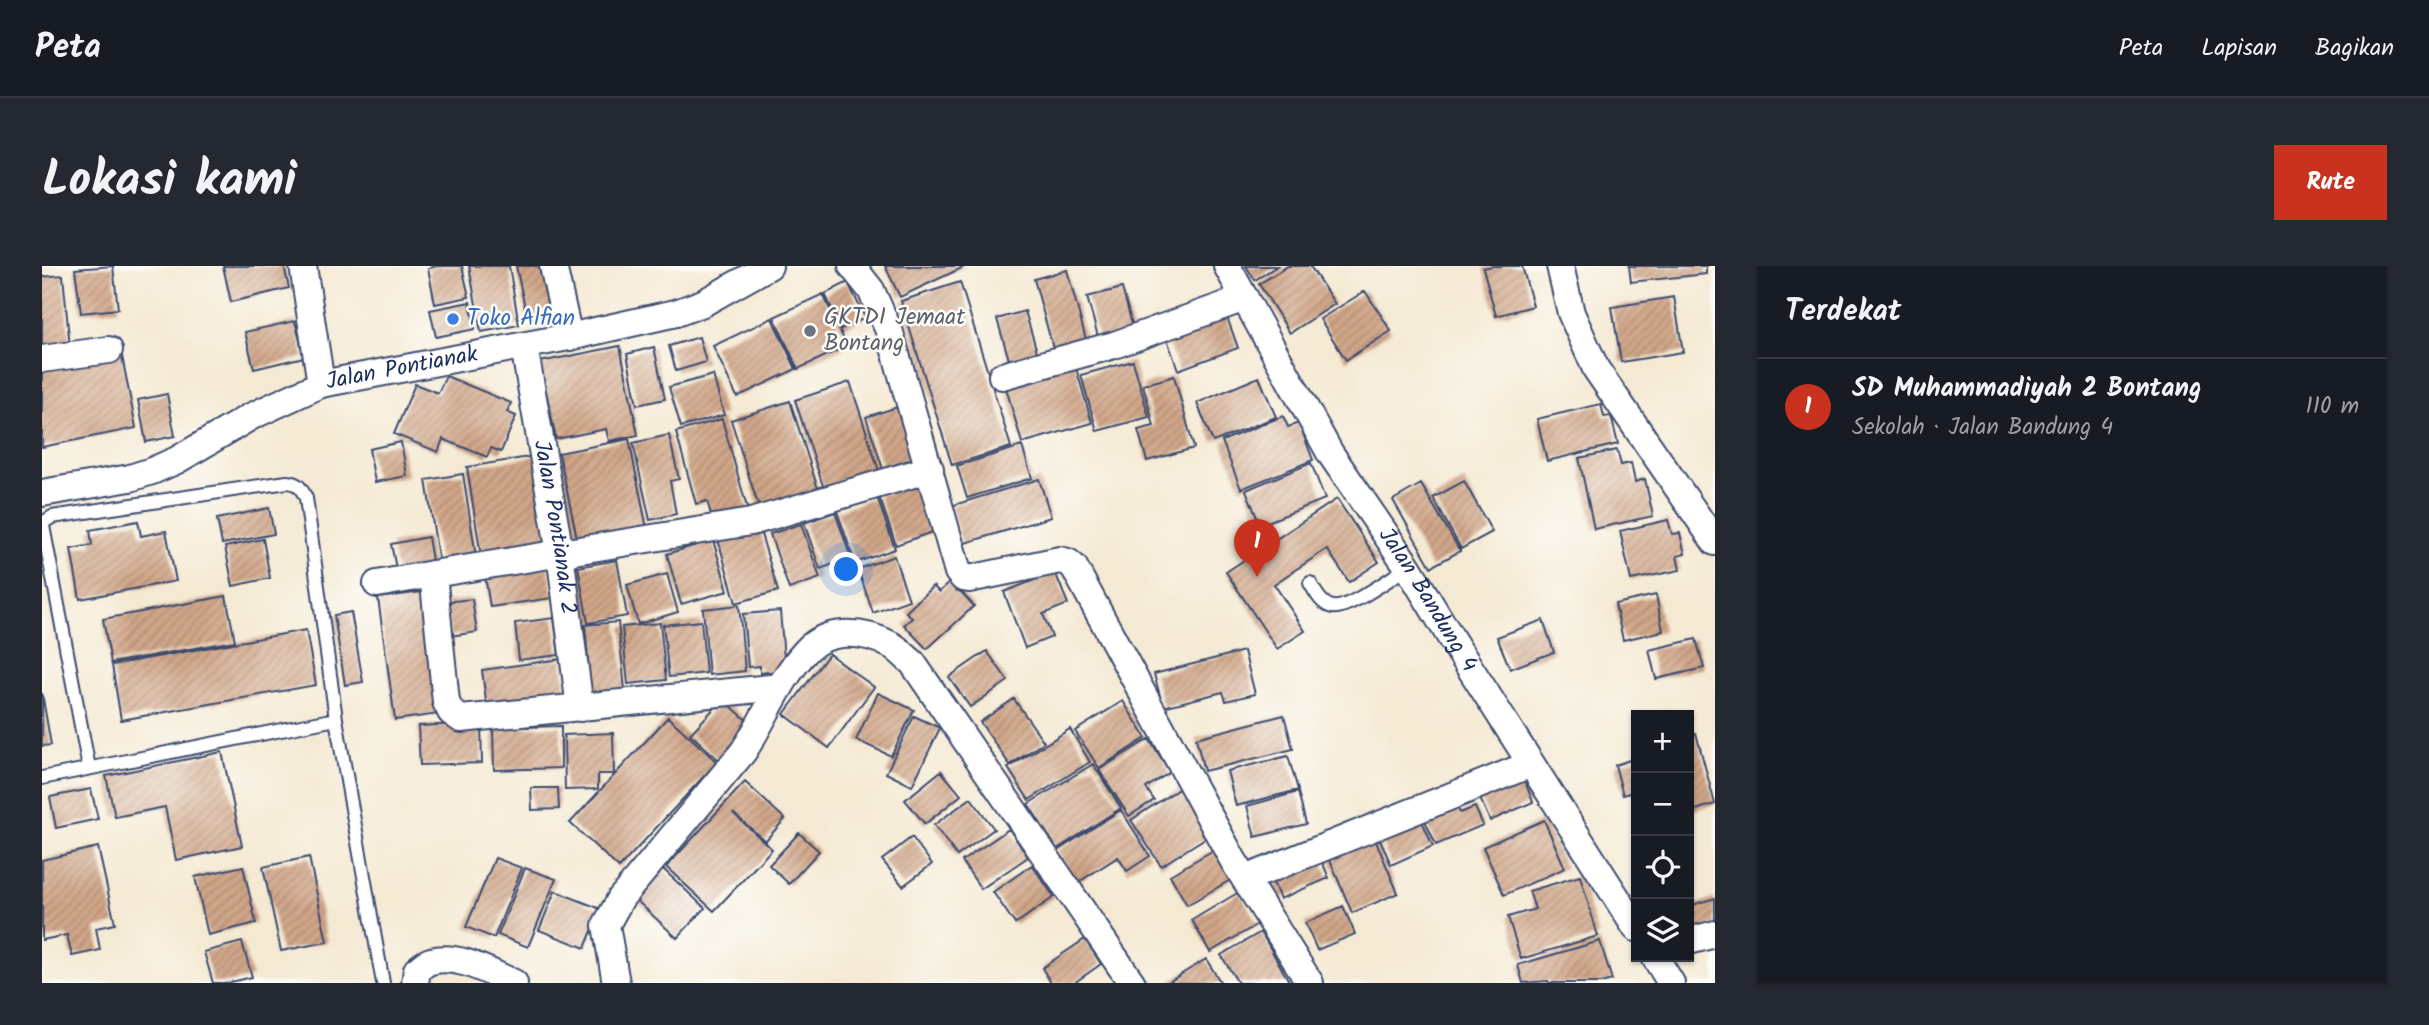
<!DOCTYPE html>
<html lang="id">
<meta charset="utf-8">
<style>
:root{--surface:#171b24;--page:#242831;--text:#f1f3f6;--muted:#9ea1a6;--line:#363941;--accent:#c8321e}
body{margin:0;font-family:Kalam,sans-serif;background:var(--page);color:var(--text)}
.controls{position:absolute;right:21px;bottom:21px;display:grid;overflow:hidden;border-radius:0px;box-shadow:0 2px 5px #0004}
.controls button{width:63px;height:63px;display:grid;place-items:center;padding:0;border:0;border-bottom:2px solid var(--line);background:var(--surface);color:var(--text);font:35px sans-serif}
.you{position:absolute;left:805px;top:304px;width:24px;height:24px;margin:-18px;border:5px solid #fff;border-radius:50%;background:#1a73e8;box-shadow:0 0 0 10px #1a73e833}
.badge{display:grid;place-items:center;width:46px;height:46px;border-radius:50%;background:var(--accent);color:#fff;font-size:23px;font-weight:700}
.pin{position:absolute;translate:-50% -58px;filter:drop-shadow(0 2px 4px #0008)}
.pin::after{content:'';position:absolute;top:37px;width:24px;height:21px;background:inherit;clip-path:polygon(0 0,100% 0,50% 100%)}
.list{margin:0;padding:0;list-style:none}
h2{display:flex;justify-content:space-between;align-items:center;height:91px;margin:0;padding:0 28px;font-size:30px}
h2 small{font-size:23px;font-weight:400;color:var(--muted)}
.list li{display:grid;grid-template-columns:46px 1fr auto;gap:21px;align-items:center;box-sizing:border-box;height:98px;padding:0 28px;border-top:2px solid var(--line)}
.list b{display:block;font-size:26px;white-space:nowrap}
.list p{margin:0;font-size:23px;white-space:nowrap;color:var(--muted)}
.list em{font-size:23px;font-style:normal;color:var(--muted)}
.icon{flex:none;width:38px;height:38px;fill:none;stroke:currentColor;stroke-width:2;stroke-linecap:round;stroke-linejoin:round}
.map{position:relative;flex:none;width:1673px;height:717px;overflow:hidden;border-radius:0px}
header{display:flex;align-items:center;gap:42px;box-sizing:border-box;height:98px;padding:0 35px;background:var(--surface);border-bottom:2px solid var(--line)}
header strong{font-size:33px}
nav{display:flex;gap:38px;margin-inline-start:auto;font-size:24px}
.intro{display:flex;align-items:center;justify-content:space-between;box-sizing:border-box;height:168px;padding:0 42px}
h1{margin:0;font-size:49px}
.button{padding:18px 32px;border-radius:0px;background:var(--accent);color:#fff;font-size:24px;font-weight:700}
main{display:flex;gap:42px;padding:0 42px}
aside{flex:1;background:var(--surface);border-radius:0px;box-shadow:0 2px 5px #0004}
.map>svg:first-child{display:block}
.building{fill:url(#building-hatch)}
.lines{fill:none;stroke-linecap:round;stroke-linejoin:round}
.service-casing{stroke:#3c4b70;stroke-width:16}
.minor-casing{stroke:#3c4b70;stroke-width:30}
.service{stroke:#fff;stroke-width:12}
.minor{stroke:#fff;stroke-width:26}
.shop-dot{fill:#3f7fe0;stroke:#fdfcf7;stroke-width:2.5}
.worship-dot{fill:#6b7280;stroke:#fdfcf7;stroke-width:2.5}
.labels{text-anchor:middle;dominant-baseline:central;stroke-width:5;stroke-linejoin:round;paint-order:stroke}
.worship-label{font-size:23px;fill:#5b616d;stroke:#fdfcf7;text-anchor:start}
.shop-label{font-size:23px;fill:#366cbe;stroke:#fdfcf7;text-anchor:start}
.street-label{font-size:23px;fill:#1b2f5e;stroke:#fdfcf7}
</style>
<header>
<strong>Peta</strong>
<nav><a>Peta</a><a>Lapisan</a><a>Bagikan</a></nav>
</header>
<div class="intro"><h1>Lokasi kami</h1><a class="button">Rute</a></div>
<main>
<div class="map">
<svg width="1673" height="717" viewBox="0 0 1673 717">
<defs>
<pattern id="building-hatch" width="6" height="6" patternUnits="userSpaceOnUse" patternTransform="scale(1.75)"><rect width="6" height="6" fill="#d1a688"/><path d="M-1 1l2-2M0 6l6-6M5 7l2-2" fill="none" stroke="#a98872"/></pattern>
</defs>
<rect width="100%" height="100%" fill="#fdfcf7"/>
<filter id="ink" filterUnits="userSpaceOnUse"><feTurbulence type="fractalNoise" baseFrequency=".0143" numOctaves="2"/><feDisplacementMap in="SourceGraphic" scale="14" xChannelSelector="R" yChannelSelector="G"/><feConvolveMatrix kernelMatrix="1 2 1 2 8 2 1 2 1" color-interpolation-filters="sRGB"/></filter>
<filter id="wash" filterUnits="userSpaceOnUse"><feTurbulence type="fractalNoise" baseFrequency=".00686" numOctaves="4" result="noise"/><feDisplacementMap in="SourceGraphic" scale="28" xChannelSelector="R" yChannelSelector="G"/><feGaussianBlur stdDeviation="1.57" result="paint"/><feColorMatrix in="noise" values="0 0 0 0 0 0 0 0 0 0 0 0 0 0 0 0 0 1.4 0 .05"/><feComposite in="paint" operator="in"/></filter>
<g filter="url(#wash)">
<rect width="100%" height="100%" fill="#f4e9d3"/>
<g id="blocks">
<path class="building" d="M71,0l5,43 -37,4 -6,-44z
M181,0h61l5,22 -58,14z
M396,0h24l7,31 -34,7 -7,-36z
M427,0h40l10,59 -38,7z
M474,0h32l9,45 -30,6z
M843,0h81l-66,31z
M1204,0h31l-22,14z
M1246,0h22l25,38 -45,29 -31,-49z
M1451,0h29l11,40 -37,10 -13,-48z
M1587,0h77v8l-75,8z
M1025,4l20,73 -33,9 -20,-73z
M21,9l7,73 -28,3v-74z
M806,16l17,36 -24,11 -16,-35z
M918,16l51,165 -59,18 -51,-164z
M1080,22l12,43 -35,9 -12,-43z
M1323,25l26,40 -45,29 -26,-41z
M781,28l24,52 -49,23 -24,-52z
M1632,31l9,55 -62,10 -9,-55z
M428,36l5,27 -39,8 -6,-27z
M983,45l13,44 -28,8 -13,-44z
M1184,48l12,34 -60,22 -12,-34z
M730,52l24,51 -59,28 -24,-51z
M253,55l9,36 -50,12 -9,-37z
M657,71l7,25 -30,9 -7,-25z
M578,80l18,89 -29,6 -3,-12 -50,10 -16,-77z
M612,81l11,52 -28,6 -10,-51z
M79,85l15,77 -94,19v-80z
M1032,95l18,62 -70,20 -18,-62z
M1091,95l16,56 -52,14 -16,-56z
M671,109l11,40 -43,12 -12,-40z
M404,110l65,27 -4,9 9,4 -15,36 -10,-4 -4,9 -44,-18 -5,13 -44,-18 21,-50 23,9z
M1132,110l20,72 -47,13 -9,-31 16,-4 -11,-41z
M1217,111l17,40 -63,25 -16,-39z
M808,116l31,95 -55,18 -31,-95z
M125,128l8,42 -29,6 -8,-42z
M748,135l29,91 -59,19 -29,-91z
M1559,138l3,13 7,-1 7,28 -71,17 -10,-42z
M859,140l17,51 -35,12 -17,-52z
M1241,150l5,11 11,-4 14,37 -72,29 -19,-48z
M680,153l26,92 -35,10 -6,-20 -11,3 -20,-72z
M627,169l10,44 -9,2 6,33 -26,6 -17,-77z
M587,173l18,90 -69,14 -19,-90z
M359,176l6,34 -32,6 -6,-33z
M980,180l10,32 -65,20 -10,-32z
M1575,184l4,15 10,-2 4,19 10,-3 8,37 -59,13 -15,-71z
M499,189l14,89 -74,12 -14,-89z
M1269,197l14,36 -65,26 -14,-35z
M421,208l13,82 -37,7 -13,-83z
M997,213l12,38 -89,27 -11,-38z
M883,214l16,49 -45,16 -17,-49z
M1422,215l28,51 -31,17 -28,-51z
M1379,218l39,67 -29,16 -38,-67z
M835,231l18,52 -40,14 -18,-52z
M1295,233l42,63 -30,20 -22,-33 -53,35 31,47 -28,18 -51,-77z
M227,242l5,26 -52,10 -5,-25z
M793,246l16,46 -31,11 -16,-46z
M1626,254l4,14 8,-1 5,21 -8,2 3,14 -49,10 -11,-49z
M96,255l3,15 25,-5 10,50 -96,18 -9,-50 21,-4 -2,-15z
M716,258l20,67 -42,12 -19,-67z
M759,258l19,54 -31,11 -19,-55z
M386,271l5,29 -36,7 -6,-29z
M221,273l7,39 -37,8 -8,-39z
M671,274l15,51 -47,13 -14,-50z
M852,290l15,44 -36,13 -15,-44z
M575,294l10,56 -39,7 -10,-56z
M507,301l4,31 -63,9 -5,-31z
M1013,306l13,32 -25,10 9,23 -27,11 -21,-56z
M625,308l11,38 -40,12 -11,-39z
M909,315l23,25 -47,43 -23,-24 8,-7 -6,-6 27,-26 6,6z
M380,326l17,122 -44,6 -17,-122z
M1614,329l7,36 -40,9 -8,-36z
M184,330l9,45 -124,22 -8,-44z
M430,333l5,33 -27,4 -5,-34z
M697,339l6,66 -36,4 -6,-66z
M738,345l5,59 -25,3v-7l-12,1 -5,-53z
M309,346l12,70 -18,3 -11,-70z
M512,352l5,37 -40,5 -4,-37z
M1501,354l11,32 -44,17 -13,-32z
M659,355l5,52 -37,4 -6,-52z
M576,356l7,68 -34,3 -6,-68z
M618,357l6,57 -38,4 -6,-57z
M264,364l10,55 -195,35 -9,-55z
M1654,373l8,29 -48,11 -7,-29z
M945,385l21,30 -38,26 -21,-30z
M1202,385l11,43 -29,7 -3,-9 -60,15 -9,-33z
M787,388l45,33 -45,61 -45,-34z
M520,393l5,38 -80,12 -5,-39z
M0,427l9,52 -9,1z
M836,427l36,17 -23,46 -35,-16z
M681,433l29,26 -33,35 -29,-26z
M972,433l30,43 -34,23 -30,-43z
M1081,435l23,37 -47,30 -24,-37z
M1242,449l9,34 -89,22 -8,-33z
M872,450l26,12 -28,58 -26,-13z
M626,451l49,45 -98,106 -49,-45z
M439,457l1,40 -62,2 -2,-39z
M519,460v42l-67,2 -1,-42z
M1028,463l20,33 -61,38 -21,-32z
M571,467l1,41h-16v15l-33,1 -1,-55z
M1654,467l19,71 -26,8v-77z
M1107,473l21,33 -24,16 8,12 -25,16 -30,-46z
M180,486l20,94 -66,14 -11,-53 -50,10 -9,-41z
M1246,490l10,34 -62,16 -9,-35z
M1594,492v33l-13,4 -8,-30z
M1051,498l28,44 -64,41 -29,-45z
M1477,501l14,35 -43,19 -15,-34z
M899,505l20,24 -36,29 -20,-24z
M703,516l40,37 -20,22 -32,-28 39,36 -58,62 -48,-44z
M489,522h27l1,21 -27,1z
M1138,522l30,47 -49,31 -30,-46z
M49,523l7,30 -42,9 -6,-31z
M1408,525l10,22 15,-6 8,18 -47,20 -18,-40z
M1256,526l8,32 -51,13 -8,-31z
M929,532l23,31 -37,27 -23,-31z
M1374,541l17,39 -42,19 -17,-40z
M1079,544l29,46 -23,15 -9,-14 -41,26 -20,-32z
M1502,554l21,48 -61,27 -21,-48z
M1327,559l29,68 -46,20 -29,-69z
M967,563l19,28 -47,32 -19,-28z
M757,567l20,18 -30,33 -20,-19z
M870,571l20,27 -29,22 -21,-26z
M1271,574l16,38 -49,21 -16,-38z
M56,581l17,77 -19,4 4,22 -28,6 -5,-21 -25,5v-80z
M1175,582l17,30 -47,27 -17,-30z
M267,591l18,85 -46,9 -18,-84z
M453,592l27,10 -28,70 -28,-11z
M990,599l22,32 -39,27 -22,-32z
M201,600l13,57 -48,12 -13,-58z
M483,602l31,11 -28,68 -30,-12z
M621,603l42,39 -28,30 -42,-39z
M1538,610l18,60 -77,23 -13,-42 27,-8 -6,-18z
M513,625l46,18 -16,39 -46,-18z
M1197,626l19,32 -48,28 -18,-32z
M1673,632v27l-26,8v-27z
M1301,640l12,28 -38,16 -12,-27z
M1219,666l17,30 12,21h-52l-17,-28z
M1043,673l16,25 -27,19h-23l-9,-15z
M1558,675l12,39 -11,3h-52l-1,-2 -25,2 -5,-18z
M200,676l10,35 -25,6h-14l-9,-31z
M1164,693l15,24h-54z"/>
</g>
</g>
<g filter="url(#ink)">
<use href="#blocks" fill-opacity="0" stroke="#3c4b70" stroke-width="2"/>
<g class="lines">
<defs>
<path id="service" d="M1268,317c5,8 11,22 23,24 14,3 61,-31 75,-40
M47,502l-46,-242 1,-4 8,-5 235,-35c12,1 14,6 19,16l30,221 47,264
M0,512l294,-59"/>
<g id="minor">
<path d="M261,0l18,118"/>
<path d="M511,0l16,71"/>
<path d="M810,0l19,24 19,43 68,239 5,6 6,1 91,-19 8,2 6,5 159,293 77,123"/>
<path id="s1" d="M1185,0l103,187 78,114 46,76 182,285"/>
<path d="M1518,0l11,47 25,56 119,173"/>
<path id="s2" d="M482,80l36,207 20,155"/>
<path d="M0,93l67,-9"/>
<path d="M960,110l112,-31 131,-47"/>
<path id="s3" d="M0,227l88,-15 22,-7 25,-11 73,-43 71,-33 248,-47 107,-24 27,-10 66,-37"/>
<path d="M335,318l56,-10"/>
<path d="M738,421l-319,32 -10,-7 -5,-10 -13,-128 318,-52 179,-53"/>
<path d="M1203,613l286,-115"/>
<path d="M1647,675l26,-7"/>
<path d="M1613,691l16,26"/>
<path d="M373,717l2,-13c4,-3 9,-8 14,-9 28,-8 59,12 83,22"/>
<path d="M574,717l-10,-58 15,-27 122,-146c22,-33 36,-72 63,-101 22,-24 59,-20 85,-6 8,4 14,12 21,17l220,321"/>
</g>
</defs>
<use href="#service" class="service-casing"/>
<use href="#minor" class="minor-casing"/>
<use href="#service" class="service"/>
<use href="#minor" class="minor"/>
</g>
</g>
<circle class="shop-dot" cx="411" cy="53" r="7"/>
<circle class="worship-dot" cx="768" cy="65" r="7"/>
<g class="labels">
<g class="worship-label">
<text x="782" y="52">GKTDI Jemaat<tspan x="782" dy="26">Bontang</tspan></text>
</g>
<g class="shop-label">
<text x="425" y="53">Toko Alfian</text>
</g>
<g class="street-label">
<text stroke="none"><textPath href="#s3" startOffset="385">Jalan Pontianak</textPath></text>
<text stroke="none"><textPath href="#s2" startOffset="184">Jalan Pontianak 2</textPath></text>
<text stroke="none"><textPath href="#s1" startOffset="390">Jalan Bandung 4</textPath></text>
</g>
</g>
</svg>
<div class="controls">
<button>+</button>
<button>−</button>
<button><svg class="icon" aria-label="locate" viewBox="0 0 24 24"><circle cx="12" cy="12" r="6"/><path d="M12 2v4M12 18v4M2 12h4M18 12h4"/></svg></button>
<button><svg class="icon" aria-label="layers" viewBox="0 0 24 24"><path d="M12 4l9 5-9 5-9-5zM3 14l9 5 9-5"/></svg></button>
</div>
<div class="you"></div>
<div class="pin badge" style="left:1215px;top:311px">1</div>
</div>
<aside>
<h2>Terdekat<small></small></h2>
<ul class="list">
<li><span class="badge">1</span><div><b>SD Muhammadiyah 2 Bontang</b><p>Sekolah · Jalan Bandung 4</p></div><em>110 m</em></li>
</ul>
</aside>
</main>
